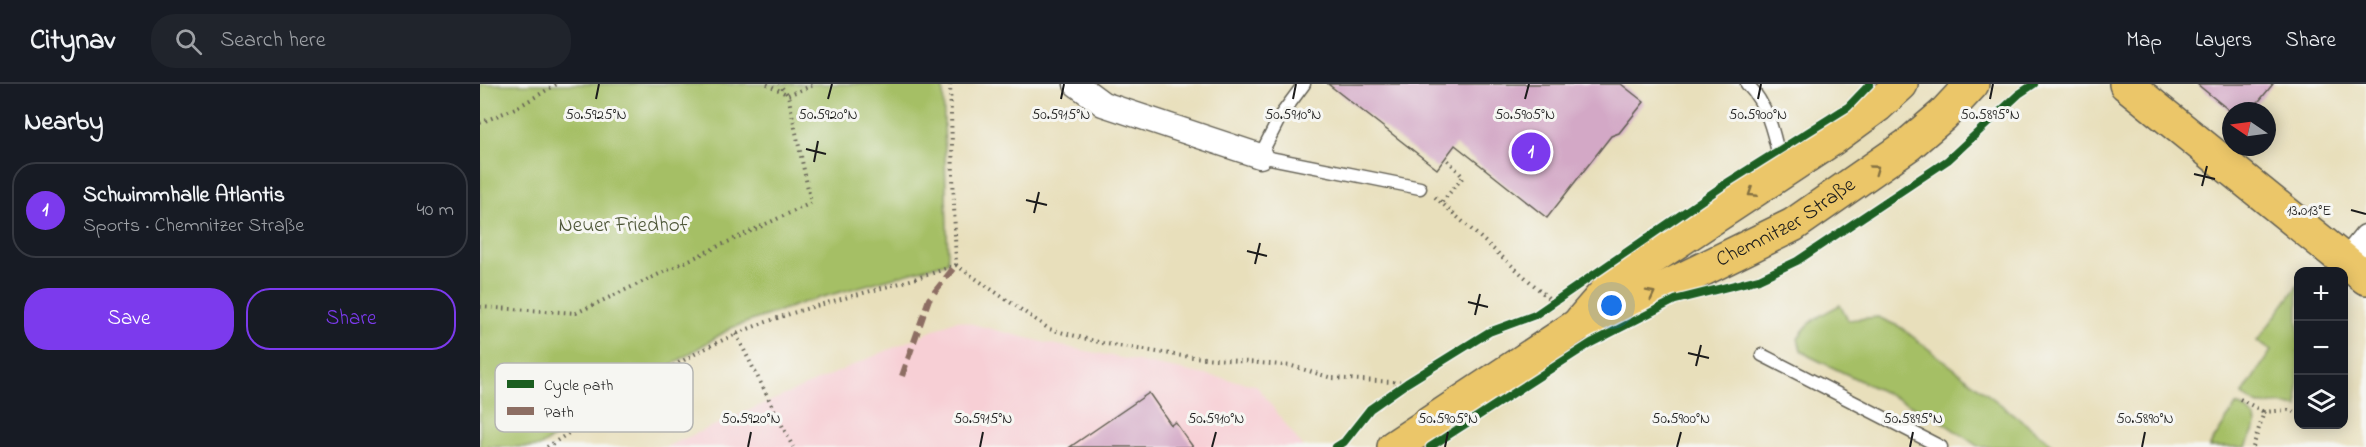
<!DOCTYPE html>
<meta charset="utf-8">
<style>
:root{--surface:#171b24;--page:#20242c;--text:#f1f3f6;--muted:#9ea1a6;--line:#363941;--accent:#7c3aed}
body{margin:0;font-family:"Indie Flower",sans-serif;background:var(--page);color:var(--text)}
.controls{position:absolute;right:18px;bottom:18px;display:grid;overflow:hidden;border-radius:12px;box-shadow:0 3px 15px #0003}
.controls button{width:54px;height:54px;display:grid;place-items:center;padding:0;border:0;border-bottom:2px solid var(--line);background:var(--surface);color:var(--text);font:30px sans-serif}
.compass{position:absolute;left:1742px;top:18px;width:54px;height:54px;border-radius:50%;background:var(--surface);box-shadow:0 3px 15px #0003;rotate:283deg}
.you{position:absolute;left:1132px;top:222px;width:21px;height:21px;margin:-15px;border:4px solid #fff;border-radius:50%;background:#1a73e8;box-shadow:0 0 0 9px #1a73e833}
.badge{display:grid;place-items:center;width:39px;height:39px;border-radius:50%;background:var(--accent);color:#fff;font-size:20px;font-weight:700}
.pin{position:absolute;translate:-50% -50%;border:3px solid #fff;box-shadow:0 2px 6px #0006}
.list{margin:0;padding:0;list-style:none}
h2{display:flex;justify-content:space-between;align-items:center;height:78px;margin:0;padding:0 24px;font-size:26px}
h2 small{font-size:20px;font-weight:400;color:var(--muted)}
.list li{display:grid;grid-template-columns:39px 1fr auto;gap:18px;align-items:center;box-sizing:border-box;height:96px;margin:0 12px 12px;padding:0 12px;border:2px solid var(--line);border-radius:24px}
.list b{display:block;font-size:22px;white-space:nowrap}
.list p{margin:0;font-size:20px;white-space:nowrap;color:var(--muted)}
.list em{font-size:20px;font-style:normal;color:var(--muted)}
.actions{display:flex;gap:12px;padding:18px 24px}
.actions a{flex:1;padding:14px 0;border:2px solid var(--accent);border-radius:24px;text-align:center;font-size:21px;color:var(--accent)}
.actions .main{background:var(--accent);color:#fff}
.icon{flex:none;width:33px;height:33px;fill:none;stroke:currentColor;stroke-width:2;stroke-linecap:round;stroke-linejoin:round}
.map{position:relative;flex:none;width:1886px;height:363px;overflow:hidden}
header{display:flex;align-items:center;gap:36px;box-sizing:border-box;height:84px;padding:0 30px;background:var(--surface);border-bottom:2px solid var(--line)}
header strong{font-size:28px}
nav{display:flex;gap:33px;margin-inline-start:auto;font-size:21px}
.search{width:420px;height:54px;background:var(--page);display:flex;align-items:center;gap:15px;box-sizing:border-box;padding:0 21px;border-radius:24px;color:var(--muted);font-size:22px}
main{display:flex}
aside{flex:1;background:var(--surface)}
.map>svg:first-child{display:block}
.built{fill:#f7cfd5}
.green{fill:#a5bf65;stroke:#606e40;stroke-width:1.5}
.building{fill:#d3a8c6}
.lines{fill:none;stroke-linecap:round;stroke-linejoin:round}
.lane-casing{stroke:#636054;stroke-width:15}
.street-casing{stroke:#636054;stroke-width:27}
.primary-casing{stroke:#636054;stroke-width:36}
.path{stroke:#636054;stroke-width:4;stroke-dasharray:1.5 4.5;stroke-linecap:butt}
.lane{stroke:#fff;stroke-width:12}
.street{stroke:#fff;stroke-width:24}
.primary{stroke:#ebc669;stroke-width:33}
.quiet{stroke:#8d6e63;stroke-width:6;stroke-dasharray:12 6;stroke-linecap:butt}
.cycleway-casing{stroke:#f6f6f2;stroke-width:11}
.cycleway{stroke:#1b5e20;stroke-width:8}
.oneway{stroke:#847142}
.ticks{fill:none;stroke:#1c1c1c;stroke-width:2}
.labels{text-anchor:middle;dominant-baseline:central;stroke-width:6;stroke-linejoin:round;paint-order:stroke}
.street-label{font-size:21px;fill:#1c1c1c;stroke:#f6f6f2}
.park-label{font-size:21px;fill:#4c5536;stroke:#f6f6f2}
.key{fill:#f6f6f2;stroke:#b5b5b2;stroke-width:1.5}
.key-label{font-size:16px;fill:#1c1c1c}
.ticks-label{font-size:15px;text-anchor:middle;fill:#1c1c1c;stroke:#f6f6f2;stroke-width:6;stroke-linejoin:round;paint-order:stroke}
</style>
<header>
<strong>Citynav</strong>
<div class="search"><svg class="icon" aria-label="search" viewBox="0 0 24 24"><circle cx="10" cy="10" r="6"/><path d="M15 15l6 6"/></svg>Search here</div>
<nav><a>Map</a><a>Layers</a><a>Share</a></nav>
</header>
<main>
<aside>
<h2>Nearby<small></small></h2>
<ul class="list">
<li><span class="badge">1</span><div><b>Schwimmhalle Atlantis</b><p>Sports · Chemnitzer Straße</p></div><em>40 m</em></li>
</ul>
<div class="actions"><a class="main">Save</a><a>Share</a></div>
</aside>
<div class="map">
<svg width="1886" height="363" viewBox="0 0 1886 363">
<rect width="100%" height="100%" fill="#f6f6f2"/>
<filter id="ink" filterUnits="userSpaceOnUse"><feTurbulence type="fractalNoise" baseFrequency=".0167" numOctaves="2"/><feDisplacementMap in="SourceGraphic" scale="12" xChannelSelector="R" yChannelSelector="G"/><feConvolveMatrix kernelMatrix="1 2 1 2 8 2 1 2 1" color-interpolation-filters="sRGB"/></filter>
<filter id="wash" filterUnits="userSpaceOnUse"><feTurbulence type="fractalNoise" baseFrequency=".008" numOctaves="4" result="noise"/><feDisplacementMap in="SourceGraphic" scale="24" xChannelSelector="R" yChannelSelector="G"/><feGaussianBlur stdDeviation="1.35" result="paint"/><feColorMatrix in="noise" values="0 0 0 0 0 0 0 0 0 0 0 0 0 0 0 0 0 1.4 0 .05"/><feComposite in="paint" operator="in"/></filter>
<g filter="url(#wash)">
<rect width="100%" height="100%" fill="#e8dfbb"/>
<path class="built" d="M477,236l90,23 209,42 47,62h-638z"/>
<path class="green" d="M0,0h463l5,178 -143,40 -74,26 -192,119h-59z
M1818,201v122l-20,-3 -20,1 -16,-10 29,-44 -14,-10z
M1360,221l8,15 30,-3 22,10 156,120h-77l-46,-31 -124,-60 -8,-6 -3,-11c9,-18 25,-25 42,-34z
M1756,321l8,3 11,10 1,7 -10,22h-37z"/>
<g id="blocks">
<path class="building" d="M848,0h293l23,18 -25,31 -8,3 -64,82 -92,-73 -18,24z
M1717,0h76l-22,27h-21z
M669,309l22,32 4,-3 18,25h-123z"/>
</g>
</g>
<g filter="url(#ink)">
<use href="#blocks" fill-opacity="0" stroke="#636054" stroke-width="1.5"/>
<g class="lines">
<defs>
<path id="lane" d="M824,0l-23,31 -21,41 160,32
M1267,0c23,23 28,56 35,86
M1282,271l179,92"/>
<path id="street" d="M596,0l27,20 157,52
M1866,178l20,-25"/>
<g id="primary">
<path d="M1646,0l240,194"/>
<path d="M1101,237l26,-30 36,-27 189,-125 45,-33 24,-22"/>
<path id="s1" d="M914,363l184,-122 40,-14 175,-86 115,-80 35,-30 29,-31"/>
</g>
</defs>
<use href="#lane" class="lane-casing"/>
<use href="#street" class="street-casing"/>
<use href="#primary" class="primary-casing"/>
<path class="path" d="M287,0l21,11 28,-11
M470,0l6,181
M0,39l38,-16 39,-23
M955,113l120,107
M962,118l21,-25 -17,-19
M476,181l93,64 57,15 77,12 109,10 40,12 75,5
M0,223l96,6 235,-110 -23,-108 -9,-11
M256,250l57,113
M1760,315l24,13
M67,363c60,-38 122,-84 187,-112 71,-32 149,-43 222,-70
M1773,363l11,-35 24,-2 10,3"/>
<use href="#lane" class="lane"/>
<use href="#street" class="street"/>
<use href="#primary" class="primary"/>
<path class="quiet" d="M422,292l27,-77 27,-34"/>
<defs>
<path id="cycleway" d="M856,363l8,-5 26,-33 37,-26 82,-51 46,-17 192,-132 121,-76 22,-23
M950,363l161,-104 84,-43 84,-21 38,-18 151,-101 71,-66 15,-10"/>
</defs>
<use href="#cycleway" class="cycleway-casing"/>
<use href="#cycleway" class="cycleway"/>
</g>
<defs><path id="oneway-chevron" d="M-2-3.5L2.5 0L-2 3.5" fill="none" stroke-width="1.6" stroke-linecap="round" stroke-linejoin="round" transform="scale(1.5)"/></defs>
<g class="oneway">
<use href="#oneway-chevron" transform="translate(1395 85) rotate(-36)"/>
<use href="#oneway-chevron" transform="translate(1272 109) rotate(147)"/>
<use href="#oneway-chevron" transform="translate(1171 210) rotate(-27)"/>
</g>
</g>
<path class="ticks" d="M116,15l3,-15M348,15l4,-15M581,15l3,-15M813,15l3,-15M1045,15l4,-15M1278,15l3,-15M1510,15l3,-15M326,65l20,5M334,78l4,-21M1714,90l21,5M1722,102l5,-20M546,116l21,5M1871,126l15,4M554,129l5,-21M767,167l20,5M775,180l5,-21M988,218l20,5M995,231l5,-21M1208,269l21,5M1216,282l5,-21M268,363l3,-15M500,363l3,-15M732,363l4,-15M965,363l3,-15M1197,363l4,-15M1430,363l3,-15M1662,363l3,-15"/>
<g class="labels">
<g class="street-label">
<text stroke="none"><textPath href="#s1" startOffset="453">Chemnitzer Straße</textPath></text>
</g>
<g class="park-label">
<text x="144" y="142">Neuer Friedhof</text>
</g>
</g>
<rect x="15" y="279" width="198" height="69" rx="9" class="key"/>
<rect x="27" y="296" width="27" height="8" fill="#1b5e20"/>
<rect x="27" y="323" width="27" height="8" fill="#8d6e63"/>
<g class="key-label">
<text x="64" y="306">Cycle path</text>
<text x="64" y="333">Path</text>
</g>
<g class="ticks-label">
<text x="116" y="35">50.5925°N</text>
<text x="348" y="35">50.5920°N</text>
<text x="581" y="35">50.5915°N</text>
<text x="813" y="35">50.5910°N</text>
<text x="1045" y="35">50.5905°N</text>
<text x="1278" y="35">50.5900°N</text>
<text x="1510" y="35">50.5895°N</text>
<text x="1829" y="131">13.013°E</text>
<text x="271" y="339">50.5920°N</text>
<text x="503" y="339">50.5915°N</text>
<text x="736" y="339">50.5910°N</text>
<text x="968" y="339">50.5905°N</text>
<text x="1201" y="339">50.5900°N</text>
<text x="1433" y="339">50.5895°N</text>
<text x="1665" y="339">50.5890°N</text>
</g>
</svg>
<div class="controls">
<button>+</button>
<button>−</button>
<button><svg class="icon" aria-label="layers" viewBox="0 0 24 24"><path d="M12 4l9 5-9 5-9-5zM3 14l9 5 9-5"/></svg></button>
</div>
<svg class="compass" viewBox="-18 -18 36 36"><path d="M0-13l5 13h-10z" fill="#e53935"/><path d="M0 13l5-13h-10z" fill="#9ea1a6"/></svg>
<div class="you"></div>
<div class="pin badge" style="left:1051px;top:68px">1</div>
</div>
</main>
